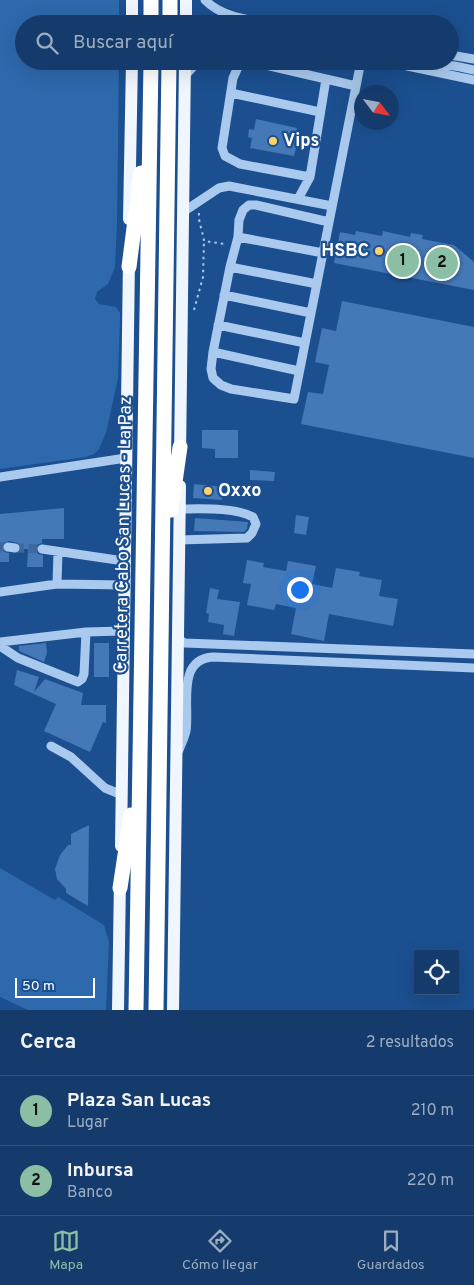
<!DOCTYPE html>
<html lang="es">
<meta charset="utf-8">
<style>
:root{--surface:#143b6b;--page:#214673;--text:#f1f3f6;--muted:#9dadc1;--line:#33557e;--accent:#8abfa5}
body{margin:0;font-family:Overpass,sans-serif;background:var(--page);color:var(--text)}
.controls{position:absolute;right:15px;bottom:15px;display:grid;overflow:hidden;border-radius:0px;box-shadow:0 5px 20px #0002}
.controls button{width:45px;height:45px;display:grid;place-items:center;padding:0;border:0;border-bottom:1px solid var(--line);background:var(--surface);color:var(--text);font:25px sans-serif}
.compass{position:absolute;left:354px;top:85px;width:45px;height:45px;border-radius:50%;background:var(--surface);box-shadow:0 5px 20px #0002;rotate:122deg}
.scale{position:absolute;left:15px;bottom:12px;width:80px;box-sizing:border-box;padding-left:5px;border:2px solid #fff;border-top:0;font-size:14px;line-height:18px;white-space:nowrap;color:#fff;-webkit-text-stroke:4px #1b4f8f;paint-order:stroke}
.you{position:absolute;left:299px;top:589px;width:18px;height:18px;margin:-12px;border:4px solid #fff;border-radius:50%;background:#1a73e8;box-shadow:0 0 0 8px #1a73e833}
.badge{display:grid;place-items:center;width:32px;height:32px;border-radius:50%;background:var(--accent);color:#111;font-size:16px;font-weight:700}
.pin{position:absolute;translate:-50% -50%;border:2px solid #fff;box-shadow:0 1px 5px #0006}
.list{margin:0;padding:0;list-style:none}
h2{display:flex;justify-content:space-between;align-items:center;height:65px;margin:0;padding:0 20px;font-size:21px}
h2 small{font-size:16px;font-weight:400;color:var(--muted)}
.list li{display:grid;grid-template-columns:32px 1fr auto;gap:15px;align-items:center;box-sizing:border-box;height:70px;padding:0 20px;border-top:1px solid var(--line)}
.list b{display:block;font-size:19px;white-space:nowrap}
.list p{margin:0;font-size:16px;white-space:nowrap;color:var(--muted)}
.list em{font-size:16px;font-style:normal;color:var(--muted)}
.icon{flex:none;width:28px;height:28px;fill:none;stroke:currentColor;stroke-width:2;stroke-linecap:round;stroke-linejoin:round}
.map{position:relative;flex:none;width:474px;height:1010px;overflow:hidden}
.search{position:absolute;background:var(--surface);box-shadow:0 5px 20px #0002;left:15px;right:15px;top:15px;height:55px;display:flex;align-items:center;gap:12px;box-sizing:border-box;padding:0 18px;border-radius:28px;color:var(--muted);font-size:19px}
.sheet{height:205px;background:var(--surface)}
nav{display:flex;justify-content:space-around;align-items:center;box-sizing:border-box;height:70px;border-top:1px solid var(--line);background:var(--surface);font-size:14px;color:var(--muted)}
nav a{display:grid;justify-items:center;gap:2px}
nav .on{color:var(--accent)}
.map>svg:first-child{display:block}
.green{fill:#2e69ad}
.building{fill:#4478b7}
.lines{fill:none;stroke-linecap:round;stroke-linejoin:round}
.minor-tunnel{stroke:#3d69a0;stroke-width:9;stroke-dasharray:9 4.5;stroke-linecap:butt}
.path{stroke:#a9c9ee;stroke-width:2;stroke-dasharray:2.5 4;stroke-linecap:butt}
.minor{stroke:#a9c9ee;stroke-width:9}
.major{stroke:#f0f6ff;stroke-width:12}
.highway{stroke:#fff;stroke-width:15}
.poi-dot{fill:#ffd166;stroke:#1b4f8f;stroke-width:2}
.labels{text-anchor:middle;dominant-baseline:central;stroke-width:4.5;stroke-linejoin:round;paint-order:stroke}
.poi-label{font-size:18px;font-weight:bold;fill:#fff;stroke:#1b4f8f;text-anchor:start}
.street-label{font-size:18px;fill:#fff;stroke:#1b4f8f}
</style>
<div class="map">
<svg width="474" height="1010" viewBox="0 0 474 1010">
<rect width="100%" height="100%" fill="#1b4f8f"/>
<path class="green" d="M0,0h119v24h-95v37h95l-2,162 -2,44 -7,17 -11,8 -2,7 4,5 17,3 4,6v6l-2,59 -12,55 -7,16 -5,5 -8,3 -86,12z
M0,868l55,32 3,-3 46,28 5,17 -3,68h-78l-28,-13z"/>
<path class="building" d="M256,119l41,9 -3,17h3l-3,11 -44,-8 2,-10 -4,-1 1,-8 5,1z
M356,231l26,5 1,-5 27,6 1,-4 12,2 -1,4 32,6 20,17v28l-140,-27 6,-31 15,3z
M342,301l132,26v131l-173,-34 7,-32 15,2 6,-29 -14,-3 7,-34 14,3z
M202,430h36v28h-23v-9l-13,-1z
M250,470l25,2 -1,9 -24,-1z
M194,484l30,3 -2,13 -29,-2z
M64,508v31h-22v4l-5,2 -1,3 2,6 5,1v12h-16l1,-18h-7l-3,-6 -9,-2 -6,2 -1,4 2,5 5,1v9h-9v-48z
M296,515l13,2 -3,18 -12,-2z
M195,518l53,4 -1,7 -3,3 -50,-1z
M247,560l17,3 -1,4 23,4 2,-10 28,5 -4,18 20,4 4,-20 24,4 -1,4 23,4 -3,16 19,3 -5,27 -64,-12 -5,27 -33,-7 5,-26 -20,-4 -2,6 -27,-5 4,-21 -8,-1z
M210,588l9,2 -2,9 23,3 -6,34 -11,-2 1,-9 -16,-3 1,-8 -3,-1z
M46,643l1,10 -3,9 -25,-11v-5z
M94,643h15v34h-15z
M17,670l22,7 -5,15 11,-13 38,14 -2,12h25v18l-3,-1 -13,30 -46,-21 12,-27 -42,-19z
M89,825l-1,81 -22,-13v-4l-9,-10 -2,-10 5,-14 8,-10h3v-11z"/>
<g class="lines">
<path class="minor-tunnel" d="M0,547h8
M15,548l27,1"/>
<path class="path" d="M199,213c-1,9 4,19 5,28l21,3
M194,310l9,-33 1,-36"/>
<path class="minor" d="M205,0c17,18 46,20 69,24
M450,55l24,4
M384,61l90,19
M432,71c10,-11 29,-3 42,-1
M185,76l13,-15
M231,93l89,19
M310,177l-70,-13 -15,-8 -3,-8 11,-70 6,-13 9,-4 78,18
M298,199l12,-22 16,-98 30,7
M183,212l36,-24 10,-2 103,20
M329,222l-73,-17h-7l-6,5 -4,10 -1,17 -8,30 -17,85 -2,17 2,9 8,7 10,4 63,10 67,-338
M238,237l85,16
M230,267l87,17
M224,295l87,18
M218,325l87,18
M213,352l86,19
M0,477l126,-19
M179,540l68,-2 5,-5 4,-9 -3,-7c-19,-10 -52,-8 -74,-8
M8,547l7,1
M42,549l82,12
M57,584l1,-32
M0,592l57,-8 67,1
M178,634l2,6 5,3 289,11
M0,642l86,-10 37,-1
M0,646l18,12 60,24 4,-3 2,-5 2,-42
M51,746l20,11 34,31 17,7
M179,750c2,-6 6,-13 7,-19 4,-24 -10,-72 27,-74l261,11"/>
<path class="major" d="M132,24v-24
M186,24v-24
M129,219l3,-158
M180,456l5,-395
M121,846l8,-587
M118,1010l2,-131
M173,1010l7,-524"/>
<path class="highway" d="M151,24v-24
M170,24v-24
M129,267l12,-94
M171,510l9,-63
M120,888l11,-73
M136,1010l15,-949
M156,1010l13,-949"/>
</g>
<g class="poi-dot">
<circle cx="273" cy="141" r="5"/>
<circle cx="379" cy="251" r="5"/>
<circle cx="208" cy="491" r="5"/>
</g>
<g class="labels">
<g class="poi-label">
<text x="283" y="141">Vips</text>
<text x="369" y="251" text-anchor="end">HSBC</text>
<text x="218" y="491">Oxxo</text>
</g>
<g class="street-label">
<text transform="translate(124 535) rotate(-89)">Carretera Cabo San Lucas - La Paz</text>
</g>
</g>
</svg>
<div class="controls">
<button><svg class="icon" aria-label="locate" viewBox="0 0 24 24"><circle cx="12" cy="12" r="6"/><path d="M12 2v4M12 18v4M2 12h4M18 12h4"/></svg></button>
</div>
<svg class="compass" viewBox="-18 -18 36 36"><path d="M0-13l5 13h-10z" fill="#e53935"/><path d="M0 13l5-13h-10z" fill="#9dadc1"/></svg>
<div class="scale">50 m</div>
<div class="you"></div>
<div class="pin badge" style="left:403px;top:261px">1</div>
<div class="pin badge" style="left:442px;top:263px">2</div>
<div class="search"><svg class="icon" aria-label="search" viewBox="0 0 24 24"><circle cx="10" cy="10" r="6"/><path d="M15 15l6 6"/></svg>Buscar aquí</div>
</div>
<section class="sheet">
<h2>Cerca<small>2 resultados</small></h2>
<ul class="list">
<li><span class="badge">1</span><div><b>Plaza San Lucas</b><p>Lugar</p></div><em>210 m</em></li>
<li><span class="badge">2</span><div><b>Inbursa</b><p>Banco</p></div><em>220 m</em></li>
</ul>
</section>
<nav>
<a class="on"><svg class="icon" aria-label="map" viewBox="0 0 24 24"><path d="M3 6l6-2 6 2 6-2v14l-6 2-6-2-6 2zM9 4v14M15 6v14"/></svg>Mapa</a>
<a><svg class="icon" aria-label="directions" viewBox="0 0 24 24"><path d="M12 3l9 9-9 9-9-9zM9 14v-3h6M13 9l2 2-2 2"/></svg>Cómo llegar</a>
<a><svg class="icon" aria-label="saved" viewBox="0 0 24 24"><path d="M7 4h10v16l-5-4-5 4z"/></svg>Guardados</a>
</nav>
